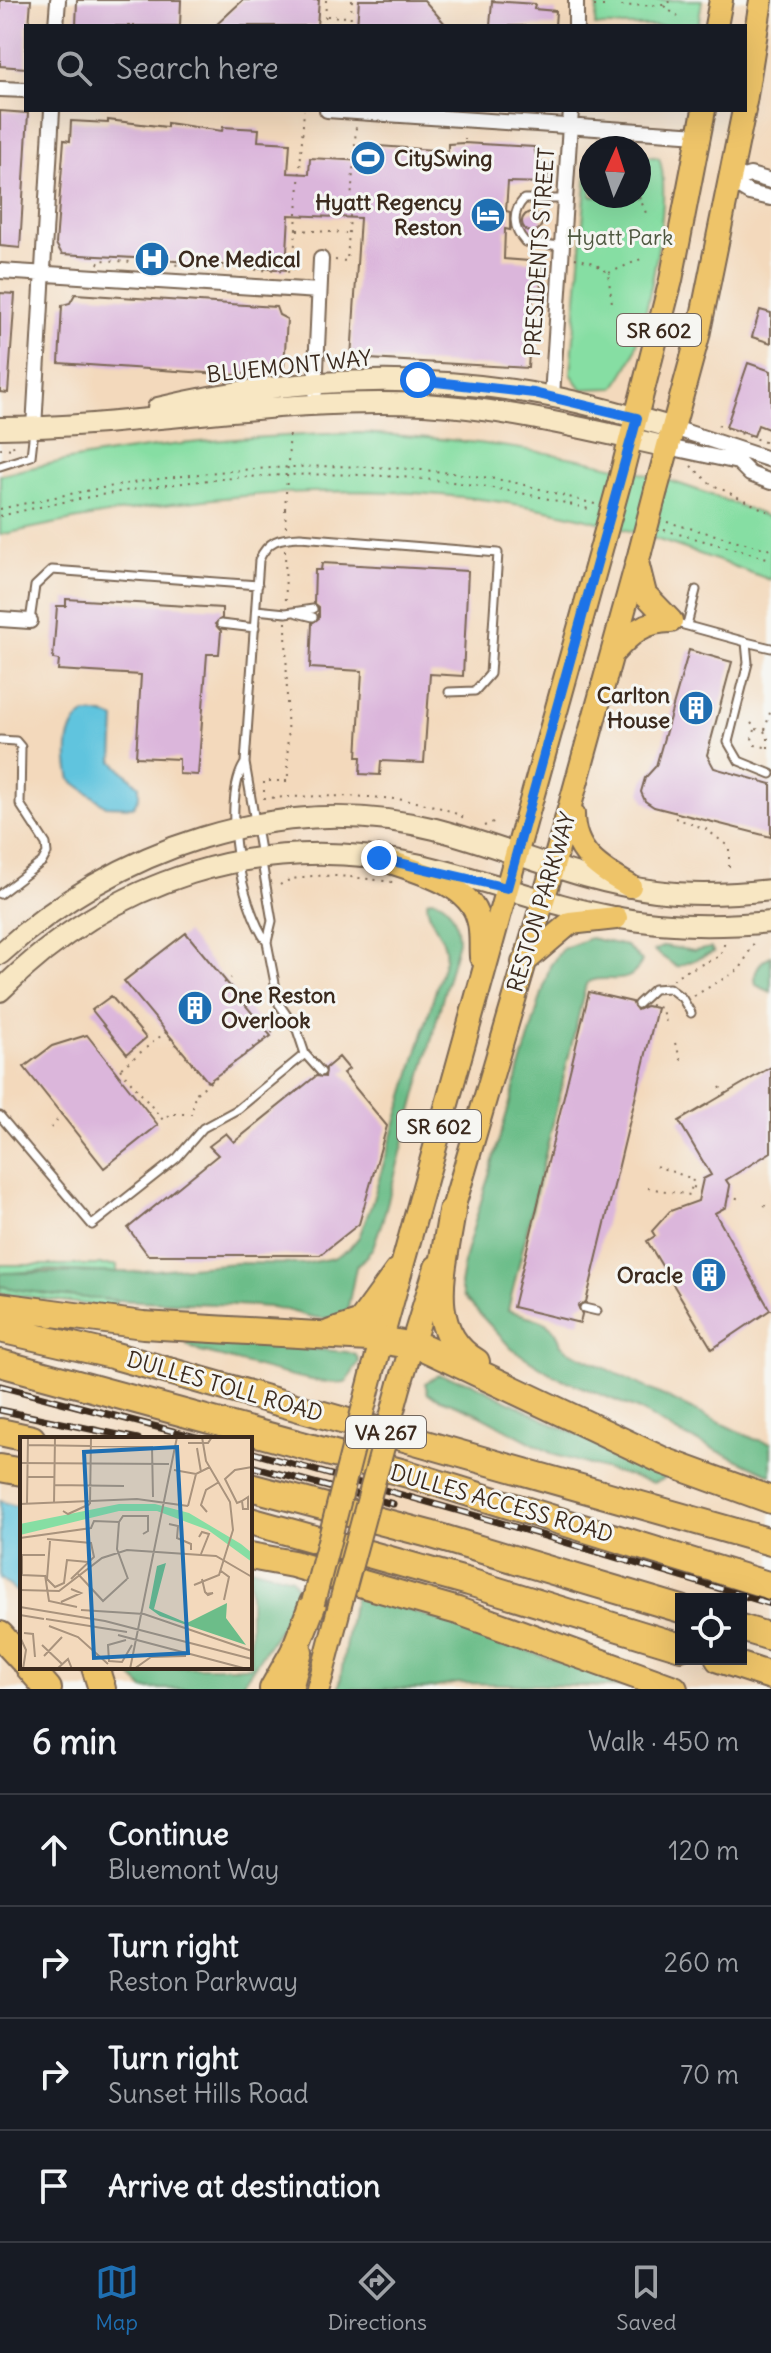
<!DOCTYPE html>
<meta charset="utf-8">
<style>
:root{--surface:#171b24;--page:#242831;--text:#f1f3f6;--muted:#9ea1a6;--line:#363941;--accent:#1f6fb2}
body{margin:0;font-family:Delius,sans-serif;background:var(--page);color:var(--text)}
.controls{position:absolute;right:24px;bottom:24px;display:grid;overflow:hidden;border-radius:0px;box-shadow:0 8px 32px #0002}
.controls button{width:72px;height:72px;display:grid;place-items:center;padding:0;border:0;border-bottom:2px solid var(--line);background:var(--surface);color:var(--text);font:40px sans-serif}
.compass{position:absolute;left:579px;top:136px;width:72px;height:72px;border-radius:50%;background:var(--surface);box-shadow:0 8px 32px #0002;rotate:3deg}
.stop{position:absolute;width:24px;height:24px;margin:-18px;border:6px solid #1a73e8;border-radius:50%;background:#fff}
.stop.end{background:#1a73e8;border-color:#fff;box-shadow:0 2px 8px #0008}
.list{margin:0;padding:0;list-style:none}
h2{display:flex;justify-content:space-between;align-items:center;height:104px;margin:0;padding:0 32px;font-size:34px}
h2 small{font-size:26px;font-weight:400;color:var(--muted)}
.list li{display:grid;grid-template-columns:52px 1fr auto;gap:24px;align-items:center;box-sizing:border-box;height:112px;padding:0 32px;border-top:2px solid var(--line)}
.list b{display:block;font-size:30px;white-space:nowrap}
.list p{margin:0;font-size:26px;white-space:nowrap;color:var(--muted)}
.list em{font-size:26px;font-style:normal;color:var(--muted)}
.icon{flex:none;width:44px;height:44px;fill:none;stroke:currentColor;stroke-width:2;stroke-linecap:round;stroke-linejoin:round}
.map{position:relative;flex:none;width:771px;height:1689px;overflow:hidden}
.search{position:absolute;background:var(--surface);box-shadow:0 8px 32px #0002;left:24px;right:24px;top:24px;height:88px;display:flex;align-items:center;gap:20px;box-sizing:border-box;padding:0 28px;border-radius:0px;color:var(--muted);font-size:30px}
.sheet{height:552px;background:var(--surface)}
nav{display:flex;justify-content:space-around;align-items:center;box-sizing:border-box;height:112px;border-top:2px solid var(--line);background:var(--surface);font-size:22px;color:var(--muted)}
nav a{display:grid;justify-items:center;gap:4px}
nav .on{color:var(--accent)}
.map>svg:first-child{display:block}
.green{fill:#86dea3;stroke:#608460;stroke-width:2}
.forest{fill:#6cbd89;stroke:#547454;stroke-width:2}
.water{fill:#61c4de;stroke:#4e777e;stroke-width:2}
.building{fill:#dbb6db}
.lines{fill:none;stroke-linecap:round;stroke-linejoin:round}
.lane-casing{stroke:#7b6755;stroke-width:11}
.street-casing{stroke:#7b6755;stroke-width:18}
.secondary-casing{stroke:#7b6755;stroke-width:24}
.primary-casing{stroke:#7b6755;stroke-width:26}
.highway-casing{stroke:#7b6755;stroke-width:30}
.path{stroke:#7b6755;stroke-width:2;stroke-dasharray:2 6;stroke-linecap:butt}
.lane{stroke:#fff;stroke-width:7}
.street{stroke:#fff;stroke-width:14}
.secondary{stroke:#f8e7c3;stroke-width:20}
.primary{stroke:#eec469;stroke-width:22}
.highway{stroke:#eec469;stroke-width:26}
.rail-casing{stroke:#3b2a1e;stroke-width:7}
.rail{stroke:#f6f6f2;stroke-width:4;stroke-dasharray:12;stroke-linecap:butt}
.primary-bridge-casing{stroke:#7b6755;stroke-width:26;stroke-linecap:butt}
.path-bridge{stroke:#7b6755;stroke-width:2;stroke-dasharray:2 6;stroke-linecap:butt}
.primary-bridge{stroke:#eec469;stroke-width:22}
.route{stroke:#1a73e8;stroke-width:10}
.labels{text-anchor:middle;dominant-baseline:central;stroke-width:6;stroke-linejoin:round;paint-order:stroke}
.shield{fill:#f6f6f2;stroke:#73675e;stroke-width:2}
.shield-label{font-size:20px;font-weight:bold;fill:#3b2a1e}
.poi-label{font-size:22px;font-weight:bold;fill:#3b2a1e;stroke:#f6f6f2;text-anchor:start}
.park-label{font-size:22px;fill:#4e573f;stroke:#f6f6f2}
.street-label{font-size:22px;fill:#3b2a1e;stroke:#f6f6f2}
.inset-road{fill:none;stroke:#a9937d;stroke-width:2}
.view{fill:#1f6fb2;fill-opacity:0.15;stroke:#1f6fb2;stroke-width:4}
.inset-edge{fill:none;stroke:#3b2a1e;stroke-width:4}
</style>
<div class="map">
<svg width="771" height="1689" viewBox="0 0 771 1689">
<rect width="100%" height="100%" fill="#f6f6f2"/>
<filter id="ink" filterUnits="userSpaceOnUse"><feTurbulence type="fractalNoise" baseFrequency=".0125" numOctaves="2"/><feDisplacementMap in="SourceGraphic" scale="16" xChannelSelector="R" yChannelSelector="G"/><feConvolveMatrix kernelMatrix="1 2 1 2 8 2 1 2 1" color-interpolation-filters="sRGB"/></filter>
<filter id="wash" filterUnits="userSpaceOnUse"><feTurbulence type="fractalNoise" baseFrequency=".006" numOctaves="4" result="noise"/><feDisplacementMap in="SourceGraphic" scale="32" xChannelSelector="R" yChannelSelector="G"/><feGaussianBlur stdDeviation="1.8" result="paint"/><feColorMatrix in="noise" values="0 0 0 0 0 0 0 0 0 0 0 0 0 0 0 0 0 1.4 0 .05"/><feComposite in="paint" operator="in"/></filter>
<g filter="url(#wash)">
<rect width="100%" height="100%" fill="#f3d9bc"/>
<path class="green" d="M598,0h104l-4,26h-103z
M639,155l20,3c14,39 -11,151 -24,192 -4,14 -13,27 -21,38l-32,1 -11,-15 17,-214 3,-4v40h48z
M360,433c101,6 198,17 296,44 39,10 77,27 115,41v62c-65,-24 -129,-48 -196,-64 -189,-45 -387,-23 -575,19v-60c117,-29 239,-39 360,-42z
M0,1265h117v8l-67,-3 -50,4z
M0,1286l116,15 -1,7 -115,-15z"/>
<path class="forest" d="M430,899c21,1 28,24 28,42l-75,278 -11,31 -16,17 -9,45c-22,16 -52,-3 -77,-5 -90,-7 -181,-2 -270,-21v-12l4,-1 129,-1 103,-9 68,1 29,-6 16,-9 10,-12 12,-31 74,-247c4,-23 -18,-34 -18,-58z
M590,938l36,8 16,15c-14,32 -38,9 -56,23l-78,326c23,8 48,9 53,35l10,7 183,87 17,4v32l-93,-42 -39,-23 -84,-34 -43,-27 -49,-53 -3,-11 5,-29 85,-290 12,-17z
M664,946l30,5 17,-3 3,4 -37,15 -23,-16z
M771,956v36l-15,-7c-3,-14 2,-23 15,-29z
M189,1339l158,13 9,3 3,7 -12,19c-20,10 -118,-24 -147,-29l-13,-7z
M439,1375l32,7 84,43 109,47v7l-11,4 -98,-28 -81,-43 -46,-18 -3,-11z
M250,1567l42,11 5,10 -15,37 -43,64h-95l-23,-22h129z
M357,1592l263,91 1,4 -162,-4 -33,6h-87l11,-73z"/>
<path class="water" d="M86,714h17l12,5 -2,42 26,25v11l-6,10 -27,-1 -35,-26c-5,-21 -7,-55 15,-66z
M0,1501l22,7v88l-22,-18z"/>
<g id="blocks">
<path class="building" d="M0,0h31l-2,26h-3v42l-26,-2z
M77,0h104l-1,26h-104z
M243,0h76l-2,26h-102z
M359,0h65l23,26h-90z
M492,1l43,3 -1,5 22,2 -1,15h-65z
M0,111l28,2 -8,135 -20,-2z
M108,120l59,7v-4l55,8 1,-4 36,2 -1,12 32,2 -2,30 21,1 1,-16 54,3 1,-16 83,6v-7l16,-1 70,4 3,13 13,6 -1,17 -41,-1 -2,29 4,1v18l-5,-1 -1,30 38,3 -2,33h-7l-5,73 -177,-10 9,-140 -71,-3 -3,55 -88,-7 -1,5 -12,-1 1,-5 -22,-2v6l-12,-1v-6l-90,-5 -6,-10 8,-104 6,1 1,-20 37,2z
M522 222a10 10 0 1 1 20 0a10 10 0 1 1-20 0Z
M0,293l15,1 -7,99 -8,-1z
M75,294l201,13 3,8 8,4 -3,48 -34,-3 -1,9 -13,2 -177,-12 3,-58 8,-2z
M760,310l11,3v30l-19,-6z
M748,363l23,8v59l-13,-5 -4,11 -28,-9z
M322,563l146,8 -5,105 -33,-2 -6,89 -43,-2 -1,14 -20,-1 1,-17h-4l5,-86 -52,-3 2,-45 7,-5v-11l-5,-4 1,-33h6z
M66,599l156,9v10l-7,6 6,7 -2,23h-12l-9,121 -19,-1v-15l-43,-2 5,-82 -83,-5 1,-10 -6,-1 4,-53h9z
M689,650l43,12 -25,93 7,13 57,16v53l-117,-30 -9,-6 -4,-9 4,-14 11,-12z
M186,933l85,103 -63,46 -84,-101z
M589,992l43,10 5,8 9,-4 11,2 -71,294 -8,4 4,8 -2,9 -67,-16z
M111,996l35,42 -19,16 -35,-44z
M87,1035l71,90 -54,43 -80,-101 28,-21z
M339,1057l10,12 -6,4 44,53 -28,98 -39,31h-172l-20,-27 90,-73 -9,-9 17,-13 8,9 82,-66 9,1 1,-9z
M771,1067v85l-45,28 4,6 -4,21 -11,6 55,97 -58,39 -65,-108 8,-5 -3,-5 18,-20 28,-10 5,-22 8,-4 -32,-54z"/>
</g>
</g>
<g filter="url(#ink)">
<use href="#blocks" fill-opacity="0" stroke="#7b6755" stroke-width="2"/>
<g class="lines">
<defs>
<path id="lane" d="M561,246l-36,-4c-12,-14 -14,-29 -1,-43h40
M0,466l31,-10 3,-26
M256,610l30,3 27,-4
M297,613l16,4
M30,621l5,-35 17,-16 206,15
M673,622l73,20 2,21 -20,79 11,19 32,13
M221,624l34,4
M687,625l9,-35
M746,642l25,6
M0,740l16,1 5,6 -1,57 26,40 1,9 -5,9 -42,32
M245,763c-25,38 -4,144 22,179
M638,1004l16,-15 15,-1 13,10 9,15
M321,1072l-16,-18 -8,-24 -18,-26 -12,-62 5,-21 -27,-158 14,-203c9,-20 20,-22 41,-23l198,16 -8,121 -15,17 -26,1
M0,1116l92,109 85,-67 26,-30 35,-19 67,-55
M584,1308l13,3"/>
<path id="street" d="M56,26l2,-26
M576,26v-26
M0,89l26,1
M327,110l372,25
M730,181l19,12 22,5
M730,181l20,-6 21,6
M0,271l319,20
M315,392l6,-133
M552,396l19,-286
M34,428l18,-318
M674,428l97,32
M668,447l70,15 12,12 21,8
M0,619l30,2"/>
<path id="secondary" d="M158,408c122,-29 250,-36 374,-15 48,8 95,22 142,35
M0,428c141,-1 282,-31 424,-24 83,5 162,25 244,43
M0,954c115,-105 281,-164 435,-125 74,19 145,53 221,62 37,5 78,3 115,-1
M0,991c112,-112 259,-160 416,-127 67,14 131,41 198,53 52,10 104,10 157,5"/>
<path id="primary" d="M716,26l5,-26
M745,102l16,-102
M620,480l51,-200 33,-170
M656,490l42,-154 46,-226
M638,566l7,28 26,27
M614,652c17,-19 31,-31 57,-31
M573,814c0,39 26,54 57,72
M379,858c32,12 90,24 99,61 4,12 2,26 3,38
M523,963l47,-40 46,-5
M448,1226l110,-377 82,-297
M374,1367l229,-825
M400,1384l36,-117
M291,1689l10,-38
M318,1689l22,-84"/>
<path id="highway" d="M452,1211c-7,51 -31,119 24,151
M0,1306l143,19 226,13 56,10 239,113 107,39
M0,1329l112,26 659,187
M331,1333l30,-10 37,-51
M0,1363l408,111 363,112
M0,1432l32,7
M0,1468l22,4
M250,1487l179,47 252,75
M250,1521l219,61 212,65
M250,1556l43,8 165,47 216,78
M741,1628l30,9
M0,1635l22,24
M719,1659l52,17
M29,1667l19,22
M95,1667l7,22
M273,1689l21,-37 19,-49"/>
</defs>
<use href="#lane" class="lane-casing"/>
<use href="#street" class="street-casing"/>
<use href="#secondary" class="secondary-casing"/>
<use href="#primary" class="primary-casing"/>
<use href="#highway" class="highway-casing"/>
<path class="path" d="M617,0l3,6 43,-1 11,-5
M594,6h10l2,-6
M664,6l14,11
M327,16l21,1
M325,26l1,-26
M350,26l2,-26
M465,140v-7
M586,155l5,4
M639,196l7,17
M297,230l49,3
M575,258l19,5 14,10 4,30
M335,260l12,1 9,-134
M98,264l2,-4 193,12 11,-162
M609,273l32,-14
M718,425l52,19
M0,448l14,1 -1,-4
M691,466l20,18 60,29
M0,509c164,-38 328,-57 495,-30 33,5 67,17 100,25
M285,509l1,19
M0,516c197,-47 395,-61 592,-6
M667,522l104,28
M664,530l107,29
M285,550l1,54
M286,622l2,159h-24v17c54,-2 159,-8 203,22
M751,723l5,6 8,2 4,7v13
M755,730l-3,8 3,7 10,2
M765,730l6,-21
M675,810v8l31,11 23,18v24
M484,826l12,-5
M280,885c24,-17 84,-6 113,-3
M673,980l5,-5 42,-19 5,-14
M224,983l7,-5
M694,996l46,-27 15,-28
M650,1005l11,3 5,14
M165,1032l42,50
M675,1043l8,22
M120,1069l43,51 7,-6h22l3,-20 79,-63
M115,1073l52,-42
M720,1087l5,7
M51,1128l11,-14
M693,1187l8,2
M648,1188l42,7 3,-16 -40,-14
M728,1196l13,3
M764,1205l7,2
M771,1309v2"/>
<use href="#lane" class="lane"/>
<use href="#street" class="street"/>
<use href="#secondary" class="secondary"/>
<use href="#primary" class="primary"/>
<use href="#highway" class="highway"/>
<defs>
<path id="rail" d="M0,1386l203,53
M0,1410l138,29
M250,1452l248,70 273,82
M250,1466l143,38"/>
</defs>
<use href="#rail" class="rail-casing"/>
<use href="#rail" class="rail"/>
<defs>
<path id="primary-bridge" d="M603,542l17,-62
M640,552l16,-62
M313,1603l61,-236
M340,1605l60,-221"/>
</defs>
<use href="#primary-bridge" class="primary-bridge-casing"/>
<path class="path-bridge" d="M285,509l5,-78"/>
<use href="#primary-bridge" class="primary-bridge"/>
</g>
</g>
<g class="lines" filter="url(#ink)">
<path class="route" d="M379,858l128,30 130,-470 -103,-25 -116,-13"/>
</g>
<defs>
<symbol id="stadium-disc" viewBox="-11 -11 22 22"><circle r="9.5" fill="#1f6fb2" stroke="#f6f6f2"/><path d="M0-5a6.5 5 0 1 0 0 10a6.5 5 0 1 0 0-10ZM-3.5-1.8h7v3.6h-7Z" fill="#fff"/></symbol>
<symbol id="hotel-disc" viewBox="-11 -11 22 22"><circle r="9.5" fill="#1f6fb2" stroke="#f6f6f2"/><path d="M-6-4.5h1.5V1H6V5H4.5V3h-9V5H-6ZM-4 0a1.8 1.8 0 1 1 3.6 0ZM.5 0V-2.5h3Q6-2.5 6 0Z" fill="#fff"/></symbol>
<symbol id="hospital-disc" viewBox="-11 -11 22 22"><circle r="9.5" fill="#1f6fb2" stroke="#f6f6f2"/><path d="M-5-5h3v3.5h4V-5h3V5h-3V1.5h-4V5h-3Z" fill="#fff"/></symbol>
<symbol id="building-disc" viewBox="-11 -11 22 22"><circle r="9.5" fill="#1f6fb2" stroke="#f6f6f2"/><path d="M-4-6H4V6H1V3H-1V6H-4ZM-2.5-4.3h1.7v1.8h-1.7ZM.8-4.3h1.7v1.8H.8ZM-2.5-1h1.7V.8h-1.7ZM.8-1h1.7V.8H.8Z" fill="#fff"/></symbol>
</defs>
<g fill-rule="evenodd">
<use href="#stadium-disc" x="348" y="138" width="40" height="40"/>
<use href="#hotel-disc" x="468" y="195" width="40" height="40"/>
<use href="#hospital-disc" x="132" y="239" width="40" height="40"/>
<use href="#building-disc" x="676" y="688" width="40" height="40"/>
<use href="#building-disc" x="175" y="988" width="40" height="40"/>
<use href="#building-disc" x="689" y="1255" width="40" height="40"/>
</g>
<g class="labels">
<g class="shield">
<rect x="617" y="314" width="84" height="32" rx="6"/>
<rect x="397" y="1110" width="84" height="32" rx="6"/>
<rect x="346" y="1416" width="80" height="32" rx="6"/>
</g>
<g class="shield-label">
<text x="659" y="330">SR 602</text>
<text x="439" y="1126">SR 602</text>
<text x="386" y="1432">VA 267</text>
</g>
<g class="poi-label">
<text x="394" y="158">CitySwing</text>
<text x="462" y="202" text-anchor="end">Hyatt Regency<tspan x="462" dy="25">Reston</tspan></text>
<text x="178" y="259">One Medical</text>
<text x="670" y="695" text-anchor="end">Carlton<tspan x="670" dy="25">House</tspan></text>
<text x="221" y="995">One Reston<tspan x="221" dy="25">Overlook</tspan></text>
<text x="683" y="1275" text-anchor="end">Oracle</text>
</g>
<g class="park-label">
<text x="620" y="237">Hyatt Park</text>
</g>
<g class="street-label">
<text transform="translate(539 252) rotate(-86)">PRESIDENTS STREET</text>
<text transform="translate(289 366) rotate(-6)">BLUEMONT WAY</text>
<text transform="translate(541 902) rotate(-73)">RESTON PARKWAY</text>
<text transform="translate(225 1386) rotate(16)">DULLES TOLL ROAD</text>
<text transform="translate(502 1503) rotate(16)">DULLES ACCESS ROAD</text>
</g>
</g>
<g transform="translate(20 1437)">
<rect width="232" height="232" fill="#f3d9bc"/>
<path d="M99,67h36l34,9 52,31 11,9v9l-44,-32 -51,-19h-38l-99,24v-11z" fill="#86dea3"/>
<path d="M146,126l-12,46 33,14 40,-20 -1,15 20,27 -86,-29 -11,-8 8,-42z" fill="#6cbd89"/>
<path class="inset-road" d="M168,6h20l4,-6M8,8l124,2 1,50M177,11l4,24M0,26l149,1M154,33l22,4 14,-7M8,40h27M34,48l70,1M228,60v12h-5l-1,-8zM222,64l-5,2 -12,-24 10,-9 17,-3M0,67l117,-5 51,7M7,67l1,-67M34,67l1,-67M70,67l1,-67M168,69l8,-32M43,74l5,3 22,-10M187,75l-6,-7 5,-15 13,-8M99,85l-2,27 11,30M149,87l9,2 -1,12 14,6v6M179,100l3,-5 7,2 -8,20M0,101l71,-10 3,-7 25,1 4,-6h25v15l-5,3M27,102l44,4 3,14 -23,22M30,104l-3,38 8,8 9,-4 3,-23 21,2M0,118h25M2,118v20l23,1M201,134l8,6 -5,23M58,137l25,27 24,-22M25,138l4,26 28,6M182,142l3,13 3,3 5,-2 -7,1M174,148l25,-10 14,-45 -3,-28 -24,-41 -4,-24M0,153l39,1 43,-33 25,-8 89,6 36,21M41,165l20,-9 -10,-4M0,170l85,14 147,38M61,173l63,4 108,37M0,178l24,4M26,182l81,13M29,189l29,11 30,27M4,196l9,1 2,23M98,198l129,34M0,200l6,13 -3,19M106,203l-18,5 1,16 13,1 10,-17M22,208l20,19M24,219l18,-19M37,232l11,-10 4,10M110,232l47,-232M114,232l17,-12 35,-1"/>
<path class="view" d="M157,10l11,206 -94,5 -10,-206z"/>
<rect width="232" height="232" class="inset-edge"/>
</g>
</svg>
<div class="controls">
<button><svg class="icon" aria-label="locate" viewBox="0 0 24 24"><circle cx="12" cy="12" r="6"/><path d="M12 2v4M12 18v4M2 12h4M18 12h4"/></svg></button>
</div>
<svg class="compass" viewBox="-18 -18 36 36"><path d="M0-13l5 13h-10z" fill="#e53935"/><path d="M0 13l5-13h-10z" fill="#9ea1a6"/></svg>
<div class="stop" style="left:418px;top:380px"></div>
<div class="stop end" style="left:379px;top:858px"></div>
<div class="search"><svg class="icon" aria-label="search" viewBox="0 0 24 24"><circle cx="10" cy="10" r="6"/><path d="M15 15l6 6"/></svg>Search here</div>
</div>
<section class="sheet">
<h2>6 min<small>Walk · 450 m</small></h2>
<ul class="list">
<li><svg class="icon" aria-label="ahead" viewBox="0 0 24 24"><path d="M12 20V5M6 11l6-6 6 6"/></svg><div><b>Continue</b><p>Bluemont Way</p></div><em>120 m</em></li>
<li><svg class="icon" aria-label="right" viewBox="0 0 24 24"><path d="M7 20v-9h11M14 6l5 5-5 5"/></svg><div><b>Turn right</b><p>Reston Parkway</p></div><em>260 m</em></li>
<li><svg class="icon" aria-label="right" viewBox="0 0 24 24"><path d="M7 20v-9h11M14 6l5 5-5 5"/></svg><div><b>Turn right</b><p>Sunset Hills Road</p></div><em>70 m</em></li>
<li><svg class="icon" aria-label="arrive" viewBox="0 0 24 24"><path d="M6 21V4h12l-3 4 3 4H6"/></svg><div><b>Arrive at destination</b></div></li>
</ul>
</section>
<nav>
<a class="on"><svg class="icon" aria-label="map" viewBox="0 0 24 24"><path d="M3 6l6-2 6 2 6-2v14l-6 2-6-2-6 2zM9 4v14M15 6v14"/></svg>Map</a>
<a><svg class="icon" aria-label="directions" viewBox="0 0 24 24"><path d="M12 3l9 9-9 9-9-9zM9 14v-3h6M13 9l2 2-2 2"/></svg>Directions</a>
<a><svg class="icon" aria-label="saved" viewBox="0 0 24 24"><path d="M7 4h10v16l-5-4-5 4z"/></svg>Saved</a>
</nav>
